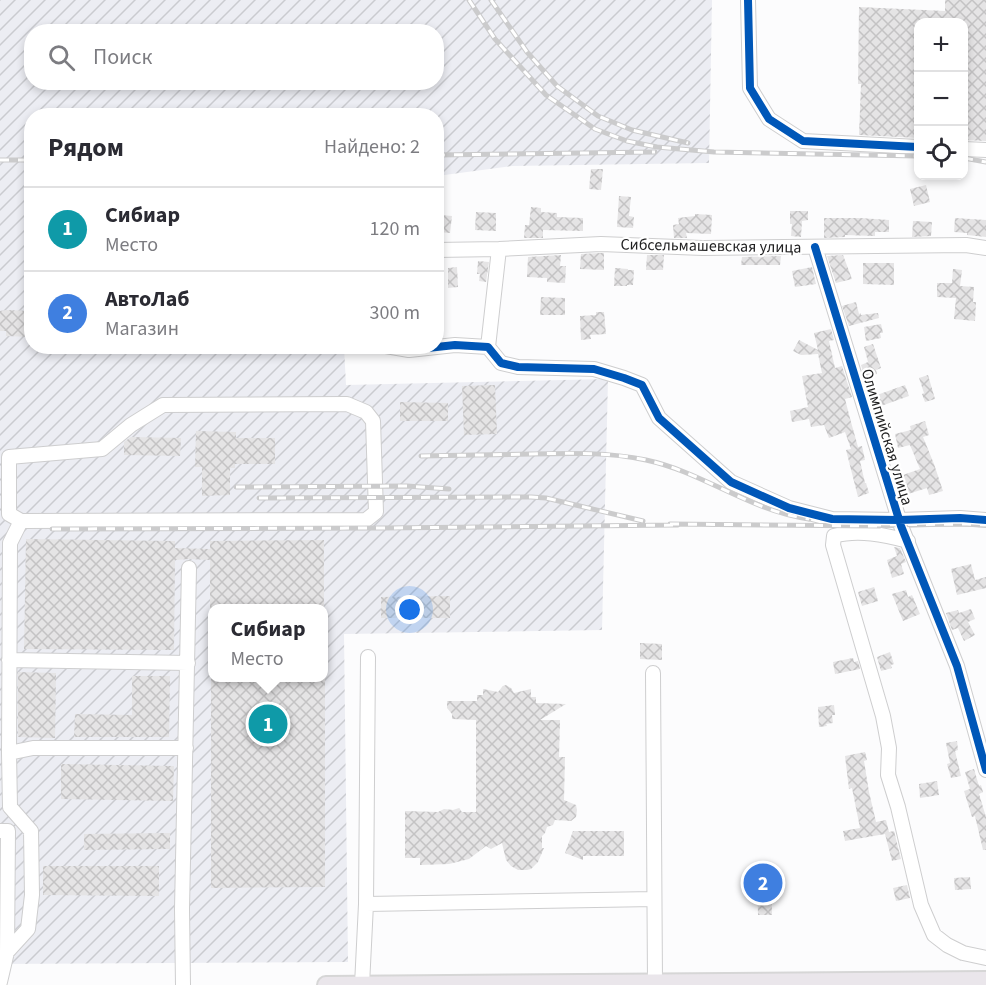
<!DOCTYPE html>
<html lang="ru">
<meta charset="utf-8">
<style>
:root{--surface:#fff;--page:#f7f7f7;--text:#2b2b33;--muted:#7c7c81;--line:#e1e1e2;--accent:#7c3aed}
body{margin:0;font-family:"Source Sans 3",sans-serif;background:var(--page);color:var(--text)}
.controls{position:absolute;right:18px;top:18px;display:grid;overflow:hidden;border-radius:12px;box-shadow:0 3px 9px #0003}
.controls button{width:54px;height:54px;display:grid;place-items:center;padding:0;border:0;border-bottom:2px solid var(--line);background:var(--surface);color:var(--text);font:30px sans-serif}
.you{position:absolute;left:410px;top:610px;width:21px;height:21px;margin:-15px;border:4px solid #fff;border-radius:50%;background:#1a73e8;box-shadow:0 0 0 9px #1a73e833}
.badge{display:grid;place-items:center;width:39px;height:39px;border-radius:50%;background:var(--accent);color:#fff;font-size:20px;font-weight:700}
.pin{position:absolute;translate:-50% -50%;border:3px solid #fff;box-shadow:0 2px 6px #0006}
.popup{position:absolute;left:208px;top:604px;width:120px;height:78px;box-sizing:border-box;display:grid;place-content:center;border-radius:12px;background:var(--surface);filter:drop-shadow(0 2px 4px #0005);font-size:20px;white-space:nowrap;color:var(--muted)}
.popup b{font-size:22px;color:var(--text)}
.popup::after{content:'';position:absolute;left:50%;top:100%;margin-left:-12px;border:12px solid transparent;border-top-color:var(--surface)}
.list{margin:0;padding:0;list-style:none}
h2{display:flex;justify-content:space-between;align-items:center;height:78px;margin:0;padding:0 24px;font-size:26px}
h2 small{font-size:20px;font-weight:400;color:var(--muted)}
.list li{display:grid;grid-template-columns:39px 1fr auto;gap:18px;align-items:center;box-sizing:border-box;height:84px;padding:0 24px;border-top:2px solid var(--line)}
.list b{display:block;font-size:22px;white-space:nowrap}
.list p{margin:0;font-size:20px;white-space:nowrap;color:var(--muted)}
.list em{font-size:20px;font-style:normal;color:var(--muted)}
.icon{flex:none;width:33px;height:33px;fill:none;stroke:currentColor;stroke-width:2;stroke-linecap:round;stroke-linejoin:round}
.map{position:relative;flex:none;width:986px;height:985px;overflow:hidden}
.search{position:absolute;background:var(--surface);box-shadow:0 3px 9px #0003;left:24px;top:24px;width:420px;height:66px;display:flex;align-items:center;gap:15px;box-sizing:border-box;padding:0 21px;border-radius:24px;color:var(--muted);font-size:22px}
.panel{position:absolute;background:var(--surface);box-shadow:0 3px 9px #0003;left:24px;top:108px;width:420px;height:246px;border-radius:24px}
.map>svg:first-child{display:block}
.industrial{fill:url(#industrial-furrows);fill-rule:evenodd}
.building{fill:url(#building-cross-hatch)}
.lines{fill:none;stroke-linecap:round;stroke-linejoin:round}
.minor-casing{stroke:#cececf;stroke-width:16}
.major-casing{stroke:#d6d6d6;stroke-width:20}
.minor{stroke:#fff;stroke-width:14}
.major{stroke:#eae6eb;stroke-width:16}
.rail-casing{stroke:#cbcbcc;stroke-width:5}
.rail{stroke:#fff;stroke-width:3;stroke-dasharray:9;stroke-linecap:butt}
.cycleway-casing{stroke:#fff;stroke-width:11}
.cycleway{stroke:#0057b8;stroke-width:8}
.labels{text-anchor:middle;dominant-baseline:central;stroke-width:4.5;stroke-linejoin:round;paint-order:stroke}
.street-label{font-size:16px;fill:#1e1e1f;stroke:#fff}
</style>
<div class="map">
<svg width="986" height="985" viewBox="0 0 986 985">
<defs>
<pattern id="industrial-furrows" width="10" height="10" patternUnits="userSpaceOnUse" patternTransform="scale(1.5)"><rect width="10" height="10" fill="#ecedf3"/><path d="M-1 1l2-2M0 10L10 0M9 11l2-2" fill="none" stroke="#cacbd0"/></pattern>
<pattern id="building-cross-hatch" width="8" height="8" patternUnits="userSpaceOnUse" patternTransform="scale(1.5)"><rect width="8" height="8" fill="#e5e4e5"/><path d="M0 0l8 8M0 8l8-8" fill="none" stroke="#c4c3c4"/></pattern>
</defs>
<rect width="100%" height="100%" fill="#fcfcfd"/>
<path class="industrial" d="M0,0h712l-3,163 -197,3 -75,10 -1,-60h-404v230l312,1 2,38 262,-6 -6,251 -258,4 4,328 -348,2zM32,32h404v50h-404zM212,608h112v70h-112z"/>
<path class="building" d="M945,0h41v141l-23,-1v-118h-45v116l-59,-3 2,-51h-3l1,-77 86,4z
M591,169h12l-2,21 -12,-1z
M926,185l4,17 -16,4 -4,-17z
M619,196l12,1 -2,19 5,1 -1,11 -16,-1z
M531,207l10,1v4l16,1v4l26,1v13l-40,-1v8h-19l1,-13h4z
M790,211h18v9l-6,1 -1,16 -10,-1 1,-12h-2z
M476,212l20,1v18l-21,-1z
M695,214l17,1 -1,19 -25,-1 1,5h-13l-1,-13 6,-1 -1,-6 17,-2z
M440,215l12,1 -2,17 -12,-1z
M824,218h36l29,2v12h-14v4l-30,-1v2l-21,1z
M955,218l31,2v17l-19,-2v-2l-13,-1z
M913,221l19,1 -1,14 -19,1z
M600,253h4v17l-24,-1 1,-15z
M561,255l-1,11h6l-1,17 -18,-1v-4l-20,-1 1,-20z
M647,255h17l-1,15h-17z
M843,255l9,24 -16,4 -9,-27z
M781,256l-1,9h-39l1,-8z
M478,261l11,1 -3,20 -7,-1 1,-7h-3z
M863,263h31v22l-31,-1z
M457,267l1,20 -10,1v-20z
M812,267l4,17 -21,3 -3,-16z
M615,268l13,1v1h6l-1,15h-6v1h-13z
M953,269l9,1 -2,16 14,1 -1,15h3l-1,19 -21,-2 2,-21 -19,-1v-14h15z
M541,297l24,1v17h-25z
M856,302l3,12 2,-1v2l17,-2 1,5 -30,8 -7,-20z
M6,310l26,1v26l-26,-1v-5h-6v-20z
M596,312h8l2,22 -16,1 1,4 -10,1 -1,-24 16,-1z
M881,324l2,9h-3l1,5 -15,3 -2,-14z
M831,329l3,11 -5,1 6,27 7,-2 10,31 -7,2 6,23 7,25 4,-1 3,14 -5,1 5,22h1l3,10 -11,4 -12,-47 5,-1 -6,-17 -16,6 -5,-13 -13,2 -2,-8 -17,3 -2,-11 18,-4 -6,-31 20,-3 -4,-19 -17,1 -8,-4 6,-11 19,10 -4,-17z
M873,344l8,24 -5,2 1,4 -12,4 -4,-13 7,-3 -4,-15z
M928,375l7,24 -10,3 -3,-8 2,-1 -5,-15z
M495,385l2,49 -33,1 -2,-49z
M905,385l4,11 -28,10 -4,-11z
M400,402l48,1v18h-48z
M925,421l4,14 -6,2 11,27 9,27 -14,4 -2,-7 -19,6 -5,-12 2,-1 -2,-6 17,-6 -10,-24 -12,3 -3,-14 16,-4 -1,-4z
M196,431l40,1v6h39v26h-40v4h-5v27l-28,1v-29h-7z
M131,437l50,1 -1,18 -56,-1v-13z
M26,539l149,2v7l35,1v-8l114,-1v69h-114v-49l-21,-1 -14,1 -1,90 -150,-1z
M894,547l6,1 6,14 -5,2 3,10 -12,4 -5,-18 10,-4z
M971,564l4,16 11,-3v11l-29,7 -6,-26z
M874,587l4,14 -16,5 -4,-14z
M906,590l2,7 4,-2 8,19 -17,7 -11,-27z
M450,596v22h-69v-21z
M971,609l4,10 -7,3 7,13 -11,6 -6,-13 -6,2 -6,-17 12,-3 1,3z
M640,643l22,1v16l-22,-1z
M890,652l4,12 -3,1 1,3 -11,3 -4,-14z
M853,658l1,4 4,-1 2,8 -25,5 -2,-12z
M18,672l38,1 -1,65 -37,-1z
M132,676h38l-1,61h-95l1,-23 57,1z
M211,678h114v209l-114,1z
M506,685l5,3 3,5 17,-4v8h5v6l30,1 -26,16h20l-1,37h6l-1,43 12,5 1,5 -1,7 -5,4 -16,-1 -2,5 -6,2 -2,6 -3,3v12h2l-6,14 -7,7 -4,1h-9l-7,-4 -5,-6 -4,-17 -11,6 -5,-3 -17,13 -20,5 -29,1v-7h-15v-47l33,1 6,-3 9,1 6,-2 3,4h14v-92l-24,-1v-5l-5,-6v-7h30v-6h6v-6l15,3 5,-6z
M834,705l1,10h-3l1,8 -7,1 1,2 -8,1 -1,-20z
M957,741l1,9 -3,1 6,25 -10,2 -4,-14 3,-1 -4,-20z
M865,752l2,8 -3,1 5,31 7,30 10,-2 3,12 5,-1 7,28 -9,2 -7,-27 -40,7 -2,-10 17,-3 -8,-40 -3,1 -4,-33z
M61,764l113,2 -1,35 -112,-2z
M974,769l5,17 2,-1 2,7 -4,2 7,23v33h-3l-8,-34 -3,1 -8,-26 6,-2 -5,-17z
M937,781l2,14 -19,3 -1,-14z
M573,831h51v25h-41v4l-18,-7z
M170,833v16l-86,1v-16z
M43,866h116v30l-116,-1z
M757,872h14l1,43h-14z
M970,877l1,12 -16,1 -1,-12z
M907,885l3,13 -14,3 -3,-13z"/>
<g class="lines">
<defs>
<path id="minor" d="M748,0l2,88 19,31 34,22 115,6
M964,149l22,1
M815,247l86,279 56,140 29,104
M436,250l63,-1 102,-5 102,4 263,-3 20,3
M386,346l23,4 46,-5 33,2 13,16 17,4 76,2 30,9 18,7 17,33 72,64 58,26 43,11 67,1 61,-2 26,2
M488,347l11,-98
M908,541c-23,-6 -50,-12 -74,-5l-1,9 50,171 6,32 -1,27 10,32 23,98 13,30 13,10 16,8 23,5
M9,660l179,3
M653,673l2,309
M9,753l1,-210 11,-22 345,-1 10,-8 -3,-91 -7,-9 -19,-8 -184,1 -32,20 -29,24 -93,8v57l12,7
M0,831h8l-1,121 -7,30
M366,904l288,-5
M7,952l21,-23 4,-34 -1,-64 -21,-24 -1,-54 24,-5h153
M183,985l-1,-76 7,-341
M362,985l4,-81 2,-247"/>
<path id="major" d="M326,985c220,-1 440,-3 660,-5"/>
</defs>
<use href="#minor" class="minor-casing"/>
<use href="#major" class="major-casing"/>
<use href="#minor" class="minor"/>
<use href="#major" class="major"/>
<defs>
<path id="rail" d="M469,0l26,39 51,56 49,34 32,12 30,6 57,5 204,4
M491,0l36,52 30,34 41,30 34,14 56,13
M436,155l219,-3
M964,158l22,4
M0,160h32
M421,456c37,-1 73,-1 110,-2 38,-1 78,-2 115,6 57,12 104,51 163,59
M236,487l171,-1 42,3
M259,498l272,-1 15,1 97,23
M670,524l210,2
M872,525l95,-1 19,1
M52,529l331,-1 295,-3"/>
</defs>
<use href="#rail" class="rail-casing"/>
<use href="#rail" class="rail"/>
<defs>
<path id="cycleway" d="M748,0l2,88 19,31 34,22 115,6
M815,247l86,279 56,140 29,104
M386,346l23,4 46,-5 33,2 13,16 17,4 76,2 30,9 18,7 17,33 72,64 58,26 43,11 67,1 61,-2 26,2"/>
</defs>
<use href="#cycleway" class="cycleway-casing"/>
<use href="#cycleway" class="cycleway"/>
</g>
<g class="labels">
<g class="street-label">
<text transform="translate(711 246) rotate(1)">Сибсельмашевская улица</text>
<text transform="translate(887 437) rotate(73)">Олимпийская улица</text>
</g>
</g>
</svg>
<div class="controls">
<button>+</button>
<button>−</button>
<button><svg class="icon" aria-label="locate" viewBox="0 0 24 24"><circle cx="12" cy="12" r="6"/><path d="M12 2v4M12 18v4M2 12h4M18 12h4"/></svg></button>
</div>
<div class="you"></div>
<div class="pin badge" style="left:268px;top:724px;background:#0f9aa8">1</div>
<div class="popup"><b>Сибиар</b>Место</div>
<div class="pin badge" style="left:763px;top:883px;background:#3f7fe0">2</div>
<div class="search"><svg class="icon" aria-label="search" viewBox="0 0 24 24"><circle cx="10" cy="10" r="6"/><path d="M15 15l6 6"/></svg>Поиск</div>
<section class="panel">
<h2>Рядом<small>Найдено: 2</small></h2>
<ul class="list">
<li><span class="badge" style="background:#0f9aa8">1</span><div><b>Сибиар</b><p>Место</p></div><em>120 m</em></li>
<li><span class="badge" style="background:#3f7fe0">2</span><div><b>АвтоЛаб</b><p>Магазин</p></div><em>300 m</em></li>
</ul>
</section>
</div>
